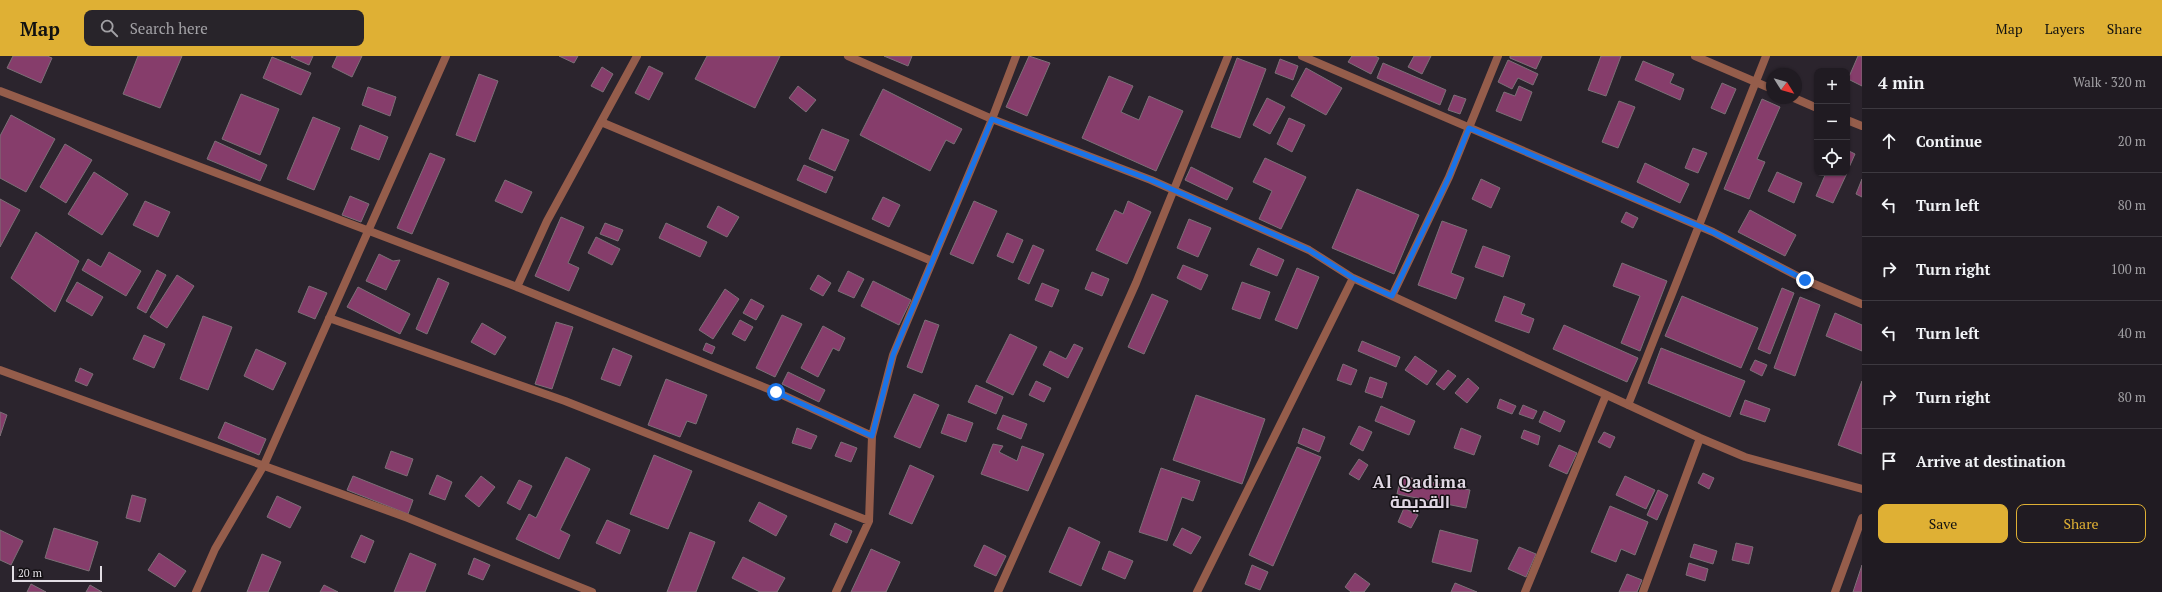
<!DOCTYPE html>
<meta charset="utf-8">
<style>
:root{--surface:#201b22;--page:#28242a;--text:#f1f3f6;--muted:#a2a1a5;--line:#3d3940;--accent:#dfb034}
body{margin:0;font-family:"PT Serif",Cairo,serif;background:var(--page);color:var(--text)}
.controls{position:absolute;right:12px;top:12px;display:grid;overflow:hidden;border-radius:8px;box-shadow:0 1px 3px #0004}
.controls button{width:36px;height:36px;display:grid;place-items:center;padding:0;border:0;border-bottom:1px solid var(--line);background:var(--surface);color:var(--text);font:20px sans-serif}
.compass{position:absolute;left:1766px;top:12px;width:36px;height:36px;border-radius:50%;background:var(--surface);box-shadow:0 1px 3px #0004;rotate:127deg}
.scale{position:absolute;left:12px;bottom:10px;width:90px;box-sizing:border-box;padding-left:4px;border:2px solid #e2dee4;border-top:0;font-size:11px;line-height:14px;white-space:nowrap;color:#e2dee4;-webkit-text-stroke:3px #120f12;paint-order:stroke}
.stop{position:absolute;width:12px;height:12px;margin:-9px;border:3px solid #1a73e8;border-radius:50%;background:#fff}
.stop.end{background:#1a73e8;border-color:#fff;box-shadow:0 1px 4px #0008}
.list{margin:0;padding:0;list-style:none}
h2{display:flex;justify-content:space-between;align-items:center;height:52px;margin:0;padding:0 16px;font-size:17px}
h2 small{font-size:13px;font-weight:400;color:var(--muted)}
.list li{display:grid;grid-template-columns:26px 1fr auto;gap:12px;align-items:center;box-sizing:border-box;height:64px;padding:0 16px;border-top:1px solid var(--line)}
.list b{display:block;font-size:15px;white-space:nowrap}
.list em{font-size:13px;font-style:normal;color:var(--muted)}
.actions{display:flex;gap:8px;padding:12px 16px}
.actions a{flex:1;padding:9px 0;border:1px solid var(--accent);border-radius:8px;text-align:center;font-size:14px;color:var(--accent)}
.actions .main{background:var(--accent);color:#111}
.icon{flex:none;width:22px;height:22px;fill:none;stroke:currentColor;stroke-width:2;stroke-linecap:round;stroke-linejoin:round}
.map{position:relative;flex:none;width:1862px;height:536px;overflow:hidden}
header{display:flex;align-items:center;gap:24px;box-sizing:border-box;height:56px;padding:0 20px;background:var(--accent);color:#111}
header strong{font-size:19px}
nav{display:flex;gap:22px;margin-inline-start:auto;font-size:14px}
.search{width:280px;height:36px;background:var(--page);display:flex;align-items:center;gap:10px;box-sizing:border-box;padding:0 14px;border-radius:8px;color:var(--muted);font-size:15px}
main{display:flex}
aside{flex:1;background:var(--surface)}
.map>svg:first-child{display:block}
.building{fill:#863d6b;stroke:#7c7077}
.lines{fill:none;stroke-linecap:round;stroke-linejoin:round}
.minor{stroke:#955d4b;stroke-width:8}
.route{stroke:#1a73e8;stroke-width:5}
.labels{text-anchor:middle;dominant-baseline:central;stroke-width:3;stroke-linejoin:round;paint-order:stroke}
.district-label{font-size:17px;font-weight:bold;letter-spacing:1px;fill:#e0d7e3;stroke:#120f12}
</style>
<header>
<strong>Map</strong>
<div class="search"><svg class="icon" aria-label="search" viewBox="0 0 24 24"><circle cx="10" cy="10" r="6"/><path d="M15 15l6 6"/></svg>Search here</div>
<nav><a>Map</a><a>Layers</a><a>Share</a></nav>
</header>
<main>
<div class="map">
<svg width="1862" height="536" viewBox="0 0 1862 536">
<rect width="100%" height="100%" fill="#2b242d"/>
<path class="building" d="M13,0h34l5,2 -11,25 -34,-15z
M138,0h44l-22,52 -37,-14z
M292,0h21l-4,9 -18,-8z
M337,0h25l-10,21 -20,-10z
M559,0h19l-4,7z
M707,0h73l-25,52 -60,-29z
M884,0h28l-4,10z
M1029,0l21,7 -23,53 -21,-9z
M1352,0h23l4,2 -8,16 -23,-12z
M1414,0h17l-9,18 -14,-7z
M1510,0h32l-6,13 -26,-11z
M1601,0h20l-15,40 -18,-6z
M1858,0h4v30l-14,-7z
M272,1l39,16 -10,22 -38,-17z
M1237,2l29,11 -26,69 -29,-11z
M1280,3l18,7 -5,14 -18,-7z
M1508,4l30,14 -5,11 -15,-7 -6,11 -14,-7z
M1643,5l31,13 -4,9 14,6 -4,11 -45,-20z
M1383,7l63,27 -6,15 -63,-27z
M649,10l14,7 -14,27 -14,-7z
M602,11l11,7 -10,18 -12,-6z
M1306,12l36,20 -16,27 -35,-19z
M479,18l19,7 -23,61 -19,-7z
M1109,20l24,10 -12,26 18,8 10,-24 34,15 -27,60 -74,-33z
M1722,27l14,6 -11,25 -14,-6z
M798,30l18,14 -10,12 -17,-14z
M1519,30l13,6 -11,29 -25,-10 8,-19 11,4z
M368,31l28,10 -6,19 -28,-11z
M883,33l79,40 -8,15 -8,-4 -16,31 -70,-36z
M241,38l38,15 -19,46 -38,-16z
M1454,39l12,4 -6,15 -12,-4z
M1267,42l18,9 -15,27 -17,-9z
M1762,43l18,8 -23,52 8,3 -16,37 -25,-10z
M1619,45l16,6 -17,41 -16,-6z
M11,59l44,24 -29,53 -26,-14v-42z
M313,61l27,11 -26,62 -27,-11z
M1289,62l16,7 -13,27 -15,-8z
M360,69l28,12 -9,23 -28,-11z
M822,73l27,11 -14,31 -26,-12z
M215,85l52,24 -7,16 -53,-22z
M65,88l27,16 -26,43 -26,-16z
M1693,92l14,5 -9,20 -13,-5z
M1847,94l8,4 -8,18z
M430,97l15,6 -33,75 -15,-6z
M1265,102l41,19 -25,52 -22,-10 13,-28 -19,-9z
M1645,107l44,21 -9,19 -43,-21z
M804,109l29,12 -7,16 -29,-13z
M1191,111l42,21 -6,12 -42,-20z
M94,116l34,22 -26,41 -34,-21z
M1777,116l25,11 -8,20 -26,-12z
M1826,117h21l-14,30 -17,-7z
M1481,123l19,9 -9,20 -19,-9z
M1862,123v18l-6,-3z
M505,124l27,12 -10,21 -27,-12z
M1357,133l62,26 -25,59 -62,-26z
M350,140l19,8 -8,18 -19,-7z
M883,141l17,8 -11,22 -17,-8z
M0,143l20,11 -20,37z
M145,145l25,11 -12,25 -25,-12z
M974,145l23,10 -24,53 -23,-10z
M1128,145l23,11 -24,52 -31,-14 19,-40 8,4z
M718,150l21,11 -12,20 -20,-10z
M1750,154l46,25 -11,21 -47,-24z
M1626,156l12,6 -5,10 -12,-6z
M561,161l23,10 -16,36 11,5 -10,23 -34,-15z
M1189,163l22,9 -13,29 -21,-9z
M1442,165l25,9 -16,43 13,5 -8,21 -38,-14z
M605,167l18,7 -5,11 -18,-7z
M666,167l41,19 -7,15 -41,-19z
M36,176l43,29 -24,51 -44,-34z
M1007,177l16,7 -10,23 -16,-7z
M596,181l24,12 -8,16 -24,-12z
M1033,189l11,5 -15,34 -11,-5z
M1483,190l27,10 -7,21 -28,-10z
M1258,192l26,12 -7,16 -27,-11z
M109,196l32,19 -15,25 -44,-26 6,-11 13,8z
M379,198l14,7 7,-1 -14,30 -20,-9z
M1622,207l45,18 -27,70 -19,-8 19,-47 -27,-10z
M1183,209l25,10 -7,15 -24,-12z
M1297,212l22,9 -22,52 -22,-9z
M157,214l9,5 -20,38 -9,-5z
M848,215l16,8 -10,19 -16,-7z
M1092,216l17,7 -7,17 -17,-7z
M177,219l17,11 -27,42 -17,-11z
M818,219l13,8 -8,13 -13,-7z
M438,222l11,5 -22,51 -11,-5z
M873,225l38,19 -12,25 -38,-19z
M77,226l26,15 -11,19 -26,-15z
M1242,226l28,10 -10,27 -28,-10z
M1042,227l17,7 -7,17 -17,-7z
M309,230l18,7 -12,26 -17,-7z
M358,231l52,27 -10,20 -53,-27z
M1782,232l12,5 -24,61 -12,-5z
M725,233l14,10 -26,40 -14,-9z
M1152,238l16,7 -24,53 -16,-7z
M1504,240l21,8 -4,10 13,5 -5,14 -34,-12z
M1682,240l76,32 -17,40 -76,-32z
M1800,241l20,8 -25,71 -21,-8z
M751,243l13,7 -8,14 -13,-7z
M1835,257l27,12v26l-36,-15z
M782,259l20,9 -27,53 -19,-9z
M203,260l29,11 -24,63 -28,-11z
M740,264l13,7 -8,14 -13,-7z
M925,264l14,5 -17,48 -15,-6z
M556,266l17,5 -21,62 -17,-5z
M482,267l24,14 -11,18 -24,-13z
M1564,269l74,33 -11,24 -74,-33z
M823,270l22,12 -6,13 -6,-3 -15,29 -17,-9z
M1010,278l27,13 -24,48 -27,-13z
M144,279l21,9 -11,24 -21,-9z
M1362,285l38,16 -4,10 -38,-16z
M706,287l9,4 -3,7 -9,-4z
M1074,288l9,4 -15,30 -25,-13 7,-14 16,8z
M613,292l19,8 -12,30 -19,-7z
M1661,292l84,33 -15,36 -82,-34z
M256,293l30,14 -13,27 -29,-14z
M1415,300l22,15 -10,14 -22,-15z
M1755,304l12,5 -5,11 -12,-6z
M1343,308l14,6 -6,15 -14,-5z
M80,312l13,6 -6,12 -12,-5z
M1448,314l8,6 -12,14 -8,-6z
M788,316l37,18 -6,12 -37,-18z
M1370,321l17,6 -5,15 -17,-6z
M1468,322l11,10 -12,15 -12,-10z
M666,323l41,16 -11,29 -9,-3 -7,16 -32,-12z
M1036,325l15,7 -7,14 -15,-7z
M1862,325v73l-24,-9z
M976,329l27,12 -7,17 -28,-12z
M914,338l25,11 -19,43 -26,-11z
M1196,339l69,24 -23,65 -69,-24z
M1500,343l16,7 -4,8 -15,-6z
M1745,344l25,9 -5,13 -25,-8z
M1523,349l14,6 -4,8 -14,-5z
M1381,350l34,15 -6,14 -34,-14z
M1544,355l21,10 -5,11 -21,-10z
M0,356l7,3 -7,21z
M948,358l25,9 -7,19 -25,-9z
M1003,359l24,9 -6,15 -24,-10z
M225,366l41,17 -7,16 -41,-17z
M1359,370l13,6 -9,19 -13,-7z
M797,372l20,8 -6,13 -19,-6z
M1303,372l22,9 -6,15 -21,-9z
M1461,372l20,8 -7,19 -20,-7z
M1524,374l16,6 -2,9 -17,-7z
M1604,376l11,5 -5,11 -12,-6z
M841,386l16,6 -6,14 -16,-6z
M993,388l10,2 -4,6 18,9 5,-15 22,8 -16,37 -47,-17z
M1559,389l18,8 -10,21 -18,-8z
M1297,391l24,10 -48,109 -24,-11z
M391,395l22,8 -6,17 -22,-8z
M654,399l38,16 -24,58 -38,-15z
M566,401l24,12 -30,61 10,5 -11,24 -43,-20 13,-25 7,4z
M1359,403l9,6 -9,15 -10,-6z
M910,409l24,11 -22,48 -23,-10z
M1161,412l39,13 -7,20 -11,-4 -15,44 -28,-9z
M1703,417l11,5 -5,11 -11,-6z
M437,419l15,7 -7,18 -16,-6z
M353,420l60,24 -5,14 -61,-24z
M481,420l14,11 -16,20 -14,-11z
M1401,420l69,14 -4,18 -69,-14z
M1625,420l30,14 -9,19 -30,-14z
M519,424l13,6 -12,24 -13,-7z
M1658,434l10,5 -11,25 -10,-5z
M132,439l14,4 -6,23 -14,-4z
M277,440l24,11 -11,21 -23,-11z
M759,446l28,14 -11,20 -27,-15z
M1610,450l38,16 -13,33 -14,-6 -5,13 -25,-10z
M1404,452l14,7 -7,13 -13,-6z
M607,464l23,10 -10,24 -24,-11z
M835,467l17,8 -5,12 -17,-8z
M1069,471l31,15 -19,44 -32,-14z
M54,472l44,14 -9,29 -44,-13z
M1182,472l19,9 -10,17 -18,-9z
M0,474l23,11 -12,24 -11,-5z
M1440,474l38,10 -7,32 -39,-10z
M690,476l25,10 -19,50h-29z
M361,479l13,6 -9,22 -14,-6z
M1736,487l17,4 -4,17 -17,-4z
M1694,488l23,7 -4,13 -23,-7z
M984,489l22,11 -10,20 -22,-10z
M1519,491l17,7 -10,23 -18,-8z
M871,493l29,13 -14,30h-35z
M1109,495l24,10 -8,18 -23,-10z
M159,497l27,18 -11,16 -27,-17z
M410,497l26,11 -11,28h-31z
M262,498l19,8 -13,30h-21z
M743,501l42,21 -8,14h-17l-28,-14z
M474,502l16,7 -7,15 -15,-6z
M1689,507l19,6 -3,12 -19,-6z
M1252,509l16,7 -8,18 -15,-6z
M1862,509v27h-9z
M1355,517l15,11 -6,8h-13l-6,-5z
M1627,518l15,6 -5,12h-18z
M1455,527l22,9h-26z
M31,528l15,8h-19z
M90,529l12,7h-16z
M324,529l14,7h-18z"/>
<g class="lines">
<path class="minor" d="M848,0l144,63 159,61 158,70 44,28 347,160 45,19 117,32
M1302,0l411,176 92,48 57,24
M1695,0l77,33
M0,35l517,196 259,105 96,44
M1794,42l23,10
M1847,64l15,6
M601,66l331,139
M517,231l30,-66 90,-165
M1392,240l57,-119 49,-121
M329,262l236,83 304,120
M0,314l408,148 184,74
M1628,349l138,-349
M196,536l19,-43 49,-84 182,-409
M836,536l33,-71 3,-85 21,-81 99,-236 24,-63
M998,536l138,-309 92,-227
M1197,536l156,-314
M1525,536l81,-197
M1643,536l57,-154
M1835,536l27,-74"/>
</g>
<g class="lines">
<path class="route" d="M776,336l96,44 21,-81 99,-236 159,61 158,70 44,28 39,18 57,-119 20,-49 244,104 92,48"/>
</g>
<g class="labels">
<g class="district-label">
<text x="1420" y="425">Al Qadima<tspan x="1420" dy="20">القديمة</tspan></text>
</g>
</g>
</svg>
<div class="controls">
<button>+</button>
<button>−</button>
<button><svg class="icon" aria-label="locate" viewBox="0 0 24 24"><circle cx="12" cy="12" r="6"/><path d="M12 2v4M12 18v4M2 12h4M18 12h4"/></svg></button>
</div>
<svg class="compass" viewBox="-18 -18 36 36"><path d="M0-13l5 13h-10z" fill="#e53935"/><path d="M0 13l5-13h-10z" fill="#a2a1a5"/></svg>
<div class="scale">20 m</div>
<div class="stop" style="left:776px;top:336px"></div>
<div class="stop end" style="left:1805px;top:224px"></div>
</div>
<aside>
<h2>4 min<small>Walk · 320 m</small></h2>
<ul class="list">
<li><svg class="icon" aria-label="ahead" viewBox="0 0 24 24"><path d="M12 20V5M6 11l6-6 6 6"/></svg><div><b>Continue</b></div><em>20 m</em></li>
<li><svg class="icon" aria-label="left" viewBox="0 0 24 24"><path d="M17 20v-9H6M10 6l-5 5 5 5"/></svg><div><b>Turn left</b></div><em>80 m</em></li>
<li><svg class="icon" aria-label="right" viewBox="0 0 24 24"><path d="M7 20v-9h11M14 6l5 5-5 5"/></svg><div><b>Turn right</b></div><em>100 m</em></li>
<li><svg class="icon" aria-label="left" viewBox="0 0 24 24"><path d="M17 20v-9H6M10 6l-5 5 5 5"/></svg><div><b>Turn left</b></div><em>40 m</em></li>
<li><svg class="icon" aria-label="right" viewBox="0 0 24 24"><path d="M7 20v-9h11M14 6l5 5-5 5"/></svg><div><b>Turn right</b></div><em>80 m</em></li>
<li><svg class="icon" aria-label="arrive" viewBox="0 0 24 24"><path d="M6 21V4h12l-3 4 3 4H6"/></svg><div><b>Arrive at destination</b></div></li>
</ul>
<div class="actions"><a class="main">Save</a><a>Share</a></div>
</aside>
</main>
